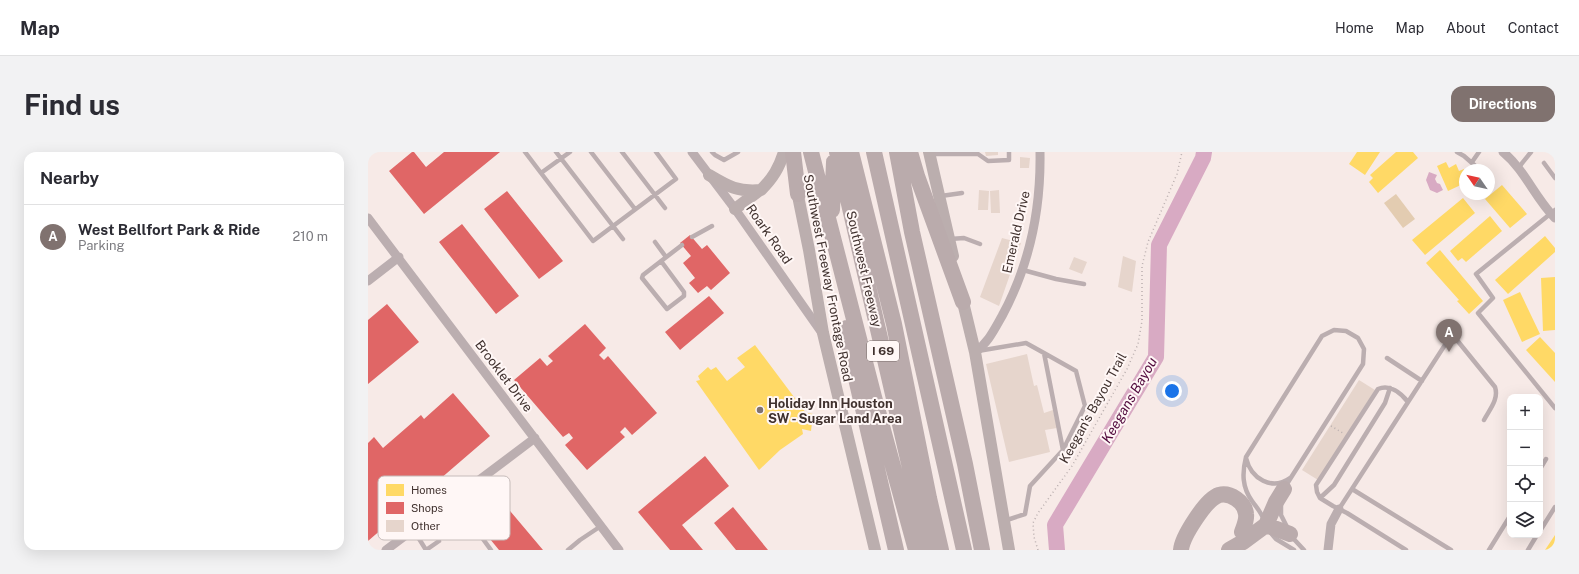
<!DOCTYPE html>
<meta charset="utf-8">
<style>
:root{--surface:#fff;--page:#f2f2f3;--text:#2b2b33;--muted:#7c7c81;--line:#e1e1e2;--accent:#80726f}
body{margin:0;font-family:"Public Sans",sans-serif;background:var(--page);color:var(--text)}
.controls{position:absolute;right:12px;bottom:12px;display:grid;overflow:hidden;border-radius:8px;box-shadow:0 4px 16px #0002}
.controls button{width:36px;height:36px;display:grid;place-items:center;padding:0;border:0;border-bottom:1px solid var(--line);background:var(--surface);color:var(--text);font:20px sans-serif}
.compass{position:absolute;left:1091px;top:12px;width:36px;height:36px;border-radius:50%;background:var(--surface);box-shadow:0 4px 16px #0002;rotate:304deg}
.you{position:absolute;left:804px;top:239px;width:14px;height:14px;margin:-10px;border:3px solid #fff;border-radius:50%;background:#1a73e8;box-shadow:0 0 0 6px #1a73e833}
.badge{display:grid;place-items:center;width:26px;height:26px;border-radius:50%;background:var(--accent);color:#fff;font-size:13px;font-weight:700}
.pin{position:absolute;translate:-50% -33px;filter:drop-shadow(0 1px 2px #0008)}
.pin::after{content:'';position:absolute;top:21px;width:14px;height:12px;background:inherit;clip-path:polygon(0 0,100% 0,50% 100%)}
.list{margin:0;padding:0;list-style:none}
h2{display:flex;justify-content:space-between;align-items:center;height:52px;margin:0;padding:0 16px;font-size:17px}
h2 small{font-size:13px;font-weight:400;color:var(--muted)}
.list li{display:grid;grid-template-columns:26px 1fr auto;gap:12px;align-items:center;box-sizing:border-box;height:64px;padding:0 16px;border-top:1px solid var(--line)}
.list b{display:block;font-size:15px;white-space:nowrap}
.list p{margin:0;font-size:13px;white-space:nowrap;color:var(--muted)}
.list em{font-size:13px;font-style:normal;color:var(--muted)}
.icon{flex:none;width:22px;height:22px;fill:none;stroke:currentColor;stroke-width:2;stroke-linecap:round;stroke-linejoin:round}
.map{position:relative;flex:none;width:1187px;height:398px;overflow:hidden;border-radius:12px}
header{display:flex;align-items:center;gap:24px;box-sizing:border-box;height:56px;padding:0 20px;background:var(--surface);border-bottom:1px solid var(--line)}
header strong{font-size:19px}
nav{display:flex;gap:22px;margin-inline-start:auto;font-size:14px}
.intro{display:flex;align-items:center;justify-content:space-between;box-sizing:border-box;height:96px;padding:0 24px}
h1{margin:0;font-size:28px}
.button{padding:10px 18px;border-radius:12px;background:var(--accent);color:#fff;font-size:14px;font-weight:700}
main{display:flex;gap:24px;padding:0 24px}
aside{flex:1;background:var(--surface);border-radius:12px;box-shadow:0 4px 16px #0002}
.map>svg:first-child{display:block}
.green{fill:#e3ccb1}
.water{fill:#d8aac3}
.homes{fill:#ffd966}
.shops{fill:#e06666}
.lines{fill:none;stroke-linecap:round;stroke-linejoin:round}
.river{stroke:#d8aac3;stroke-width:16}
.building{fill:#e6d5cc}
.path{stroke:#baafaf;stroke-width:1.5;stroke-dasharray:1 3;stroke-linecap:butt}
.lane{stroke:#bbaeb0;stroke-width:4.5}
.street{stroke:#bbaeb0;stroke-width:9}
.secondary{stroke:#bbaeae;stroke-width:12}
.highway{stroke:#baabac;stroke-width:16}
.poi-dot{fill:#80726f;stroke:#fff7f6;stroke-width:1.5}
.labels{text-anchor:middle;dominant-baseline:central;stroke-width:4;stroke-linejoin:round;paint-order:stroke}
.shield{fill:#fff7f6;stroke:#796c6a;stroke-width:1}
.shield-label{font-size:12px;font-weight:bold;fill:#40312e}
.street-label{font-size:13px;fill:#40312e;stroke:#fff7f6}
.poi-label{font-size:13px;font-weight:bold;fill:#40312e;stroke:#fff7f6;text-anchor:start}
.water-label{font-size:14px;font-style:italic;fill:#520b3e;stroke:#fff7f6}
.key{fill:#fff7f6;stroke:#c6bcba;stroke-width:1}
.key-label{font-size:11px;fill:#40312e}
</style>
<header>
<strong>Map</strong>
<nav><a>Home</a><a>Map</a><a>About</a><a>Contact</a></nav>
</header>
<div class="intro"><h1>Find us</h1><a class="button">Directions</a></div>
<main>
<aside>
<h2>Nearby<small></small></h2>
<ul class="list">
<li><span class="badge">A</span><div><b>West Bellfort Park &amp; Ride</b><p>Parking</p></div><em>210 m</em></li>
</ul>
</aside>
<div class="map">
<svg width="1187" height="398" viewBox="0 0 1187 398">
<rect width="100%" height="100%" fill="#f7eae7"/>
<path class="green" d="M1028,42l19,25 -12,9 -19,-25z"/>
<path class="water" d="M1061,20l8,3 -2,4 2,4 3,1 3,6 -6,3 -7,-3 -4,-10z"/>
<path class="homes" d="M989,0h23l-15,23 -16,-11z
M1028,0h17l5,6 -40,35 -9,-11 4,-4 -3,-3z
M1078,10l3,6 7,-4 3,7 5,-2 1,3v11l-17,8 -11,-25z
M1134,33l25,29 -17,14 -25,-29z
M1095,46l12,15 -50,42 -13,-15z
M1122,64l12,15 -36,31 -4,-4 -4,3 -8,-10z
M1177,84l10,12v4l-47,42 -13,-14z
M1072,98l43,51 -14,13 -12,-13 2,-1 -33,-37z
M1187,125v53l-12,1 -2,-53z
M1152,140l20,42 -18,8 -19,-42z
M1172,185l15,16v29l-29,-32z
M387,193l51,68 7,1 -2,17 -9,-2 1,5 -23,16 -21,20 -63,-89 4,-1 -2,-4 10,-9 3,3 5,-3 11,14 18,-14 -8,-9z
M1187,383v15h-10z"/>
<path class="shops" d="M44,0h2l12,15 18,-15h56l-76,62 -35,-43z
M139,39l56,70 -24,18 -55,-70z
M94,72l57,72 -23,18 -57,-72z
M322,83l12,14 5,-4 23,28 -19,17 -4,-4 -9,7 -9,-10 6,-5 -12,-15 8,-7 -11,-13z
M341,144l15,17 -44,37 -15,-18z
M19,152l32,38 -51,42v-64z
M217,172l21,24 -7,7 5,5 4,-4 49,57 -25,22 -7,-8 -5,5 5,5 -38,33 -22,-25 8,-7 -4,-5 -6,4 -49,-57 26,-22 7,8 6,-5 -5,-5z
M85,241l37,43 -122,105v-98l6,-6 9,11 38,-33 3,4z
M337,304l24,30 -47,39 21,25h-33l-32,-38z
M138,354l37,44h-44l-18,-22z
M365,355l35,43h-32l-22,-27z"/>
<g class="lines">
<path class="river" d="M689,398l-2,-25 101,-168 3,-112 44,-87 1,-6"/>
</g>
<path class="building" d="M617,0h13v3l-12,1z
M652,5l10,1 -1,10h-9z
M611,38l10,1 -1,19h-10z
M631,38l1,23h-9l-1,-22z
M634,86l19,5 -22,63 -19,-9z
M755,104l13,5 -4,31 -14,-5z
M706,105l13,5 -5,12 -13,-5z
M659,202l7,32 3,-1 7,28 9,-3 4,18 -12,2 5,22 -41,10 -23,-98z
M991,228l16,10 -57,90 -16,-10z"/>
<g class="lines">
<path class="path" d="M963,274l12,7
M670,398l-4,-13 -1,-14 5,-10 34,-47 55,-97 11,-25 4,-23v-55l6,-24 29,-68 5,-22"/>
<path class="lane" d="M157,0l16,21
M188,0l67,87
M202,0l-29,21 52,68 83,-62 -20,-27
M223,0l44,57
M254,0l43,56
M344,0l3,3 9,5 14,-8
M1089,0l7,4 16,14
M563,2h47l10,7 21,-1v-8
M1104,10l7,-10
M1176,11l11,15
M1151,15l12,-15
M1121,30l3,3
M573,44l21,-3
M1187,58l-79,64 17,24 -15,15 77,95
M324,85l20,-11
M582,87l14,-1 16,6
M287,90l11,15
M293,109l23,31v4l-17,13 -25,-31 1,-3 39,-30
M655,118l33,9 28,5
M610,199l48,-8 18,10
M1019,206l35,23
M878,306c5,21 26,33 44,20
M1172,317l6,-10
M984,337l99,61
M952,346l14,-13 51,-82 5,-15
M86,347l37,51
M913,352v11l7,14
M971,357l113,-175 43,53c4,12 -5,22 -11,33
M99,365l30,-23 -12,-19
M896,368c-3,-8 -7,-12 -12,-19 -10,-14 -10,-28 -6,-44l76,-121 12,-6 12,1 12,7 6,11 -1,15 -78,123
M636,369l21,-7 5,-28 33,-36 22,-44 -9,-35 -32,-18 19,97
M45,377l13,21 13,-9
M1172,379l15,-24
M902,380l6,7 18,11
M923,384l13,14
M200,398l12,-10 21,-14
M1038,398l-59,-37 -14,-7 -13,-8 -3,-6 -1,-7 62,-96c12,-5 23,4 30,13
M1121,398l21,-34
M1160,398l9,-15"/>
<path class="street" d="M324,0l43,57 87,124
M1135,0c22,18 32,46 52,66
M0,66l251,332
M0,129l31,-24
M607,200c13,-9 19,-22 27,-36 27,-50 39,-107 38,-164
M18,398l149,-112
M960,398l3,-26 8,-15"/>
<path class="secondary" d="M561,0l24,104
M341,23c20,12 29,17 52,15 12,-12 18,-22 23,-38
M428,34l13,64 14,83 52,217
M367,57l25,-19
M593,142l14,58 34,198"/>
<path class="highway" d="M425,0l5,42
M443,0l63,245 42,153
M469,0l92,398
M483,0l43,172 35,174 12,52
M506,0l90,398
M529,0l15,80 53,232 17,86
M542,0l7,24 46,126
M464,58l2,-48
M478,176l8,42 42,180
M898,373l24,9
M813,398c1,-13 25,-51 38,-55 11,-3 26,7 27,19 1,6 -2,12 -4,18
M861,398l14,-8 23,-17 10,-23 8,-13"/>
</g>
<circle class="poi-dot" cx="392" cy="258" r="4"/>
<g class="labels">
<rect class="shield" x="499" y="189" width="32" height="20" rx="3"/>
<g class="shield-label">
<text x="515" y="199">I 69</text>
</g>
<g class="street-label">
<text transform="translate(648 80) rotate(-77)">Emerald Drive</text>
<text transform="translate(401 82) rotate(55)">Roark Road</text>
<text transform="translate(496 117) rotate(77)">Southwest Freeway</text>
<text transform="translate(460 126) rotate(79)">Southwest Freeway Frontage Road</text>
<text transform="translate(136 224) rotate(53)">Brooklet Drive</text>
<text transform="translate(725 256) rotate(-61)">Keegan's Bayou Trail</text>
</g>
<g class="poi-label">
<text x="400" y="251">Holiday Inn Houston<tspan x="400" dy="15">SW - Sugar Land Area</tspan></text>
</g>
<g class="water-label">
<text transform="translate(761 248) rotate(-60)">Keegans Bayou</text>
</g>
</g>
<rect x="10" y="324" width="132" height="64" rx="6" class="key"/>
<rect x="18" y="332" width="18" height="12" fill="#ffd966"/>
<rect x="18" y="350" width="18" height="12" fill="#e06666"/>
<rect x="18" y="368" width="18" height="12" fill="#e6d5cc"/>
<g class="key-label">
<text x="43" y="342">Homes</text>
<text x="43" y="360">Shops</text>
<text x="43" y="378">Other</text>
</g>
</svg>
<div class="controls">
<button>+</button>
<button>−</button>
<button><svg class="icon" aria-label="locate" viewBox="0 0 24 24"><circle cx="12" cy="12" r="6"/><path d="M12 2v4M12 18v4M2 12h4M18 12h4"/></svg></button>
<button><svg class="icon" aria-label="layers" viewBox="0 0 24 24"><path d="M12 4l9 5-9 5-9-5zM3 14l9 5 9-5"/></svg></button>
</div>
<svg class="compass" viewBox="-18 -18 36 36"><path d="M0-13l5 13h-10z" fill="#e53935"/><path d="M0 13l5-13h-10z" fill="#7c7c81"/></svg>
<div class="you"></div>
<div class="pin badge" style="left:1081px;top:200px">A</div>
</div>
</main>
